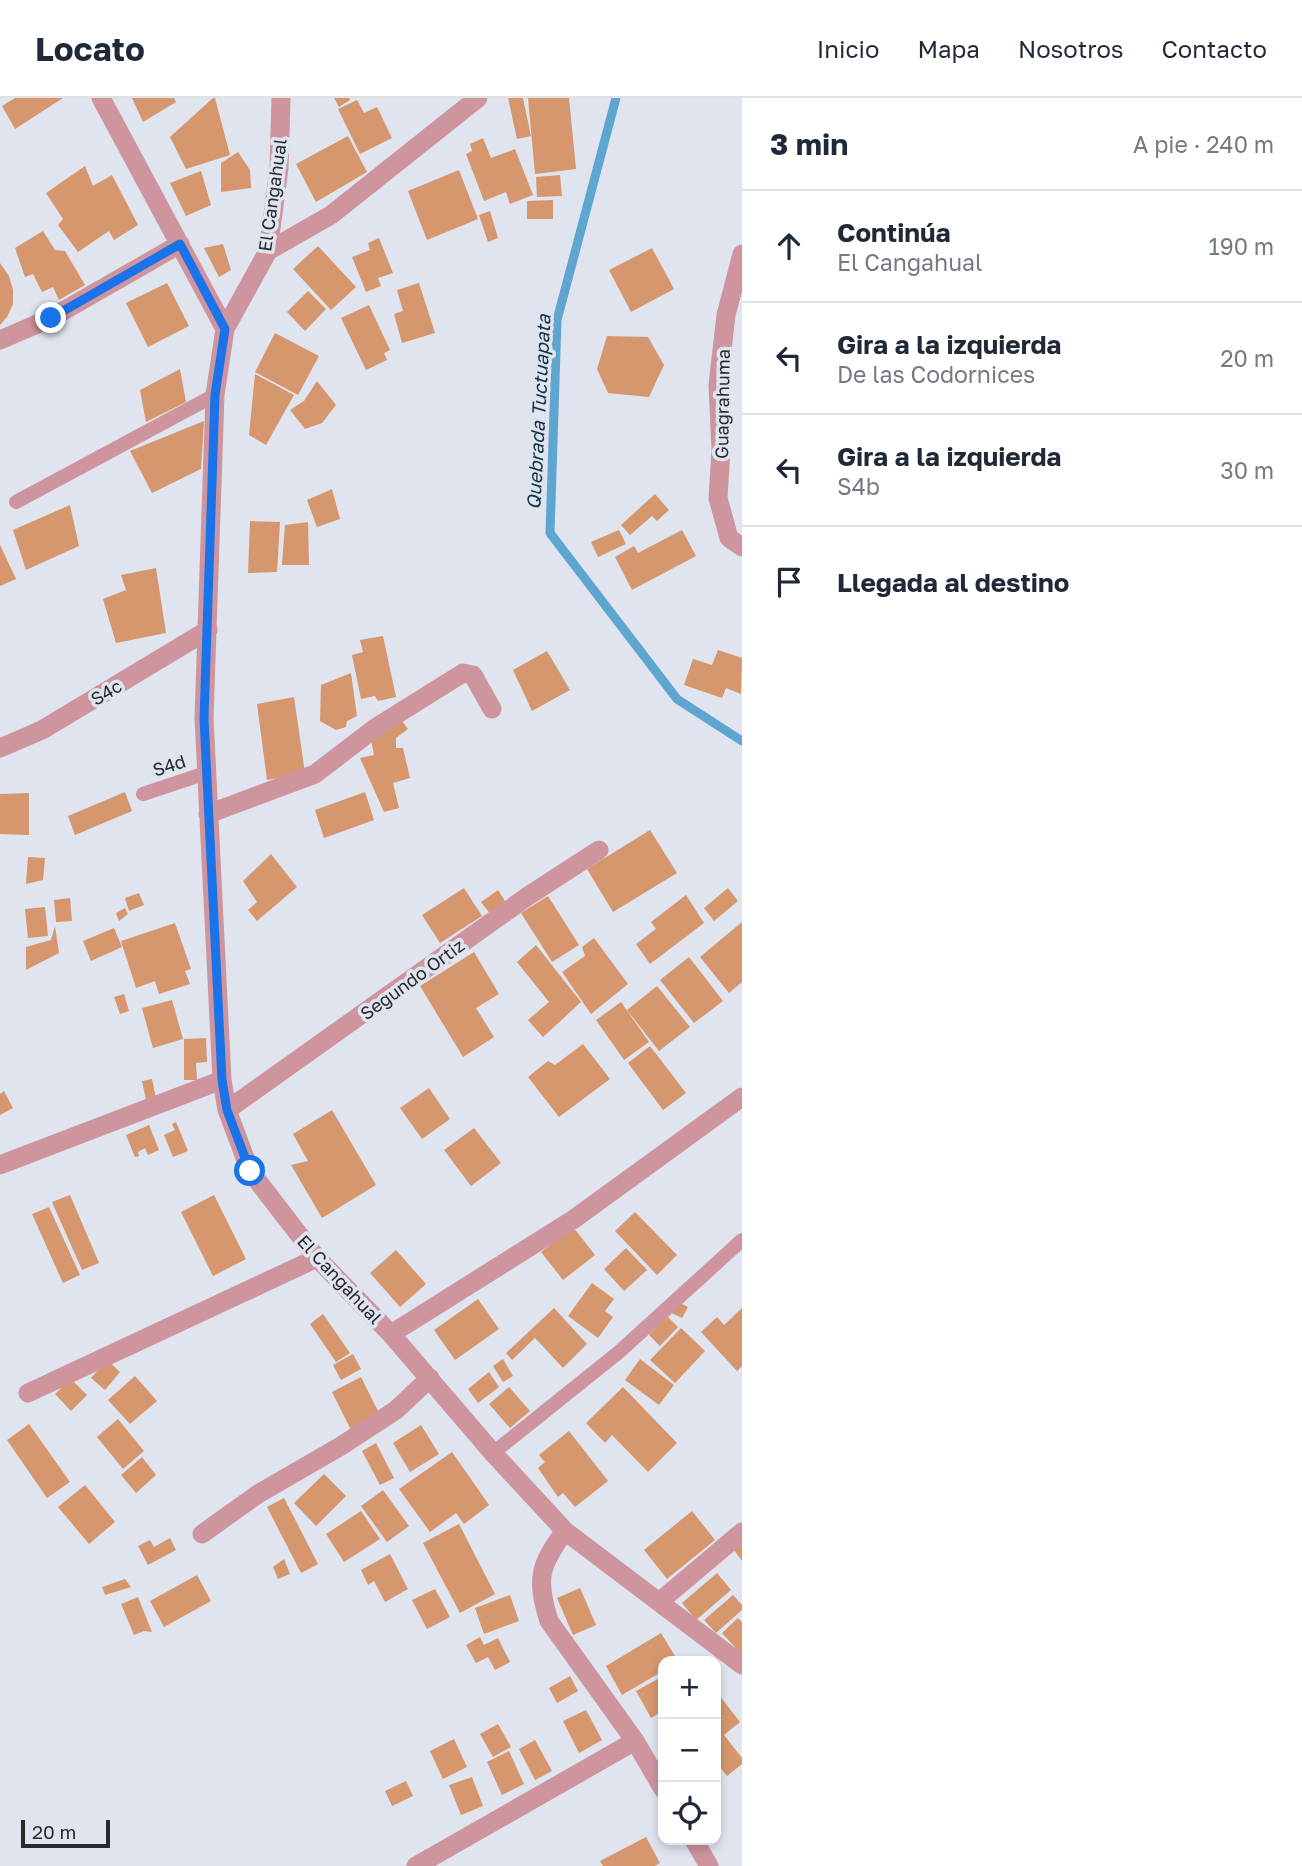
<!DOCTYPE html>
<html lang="es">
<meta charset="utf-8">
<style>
:root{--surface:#fff;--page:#f2f2f3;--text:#1f2937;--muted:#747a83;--line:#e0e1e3}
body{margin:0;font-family:"Golos Text",sans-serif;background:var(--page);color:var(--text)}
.controls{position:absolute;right:21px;bottom:21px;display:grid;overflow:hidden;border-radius:14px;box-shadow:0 4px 10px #0003}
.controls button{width:63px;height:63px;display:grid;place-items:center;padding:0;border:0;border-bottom:2px solid var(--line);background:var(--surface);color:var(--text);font:35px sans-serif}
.scale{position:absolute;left:21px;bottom:18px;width:89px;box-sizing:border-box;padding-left:7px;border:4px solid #282a2e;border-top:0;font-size:19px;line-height:24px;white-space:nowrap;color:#282a2e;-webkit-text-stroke:5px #dfe4ef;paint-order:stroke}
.stop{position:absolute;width:21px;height:21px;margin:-16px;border:5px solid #1a73e8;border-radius:50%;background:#fff}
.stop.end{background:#1a73e8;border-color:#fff;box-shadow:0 2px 7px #0008}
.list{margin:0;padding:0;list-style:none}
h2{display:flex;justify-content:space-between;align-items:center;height:91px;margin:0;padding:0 28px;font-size:30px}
h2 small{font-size:23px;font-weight:400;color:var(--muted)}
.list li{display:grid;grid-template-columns:46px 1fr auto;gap:21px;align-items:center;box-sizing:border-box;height:112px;padding:0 28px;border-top:2px solid var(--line)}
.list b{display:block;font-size:26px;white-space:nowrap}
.list p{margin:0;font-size:23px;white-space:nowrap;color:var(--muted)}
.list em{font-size:23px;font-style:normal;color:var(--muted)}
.icon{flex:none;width:38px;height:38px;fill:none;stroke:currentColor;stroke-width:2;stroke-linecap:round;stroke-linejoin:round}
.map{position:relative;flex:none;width:742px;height:1768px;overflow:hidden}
header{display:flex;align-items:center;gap:42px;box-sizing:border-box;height:98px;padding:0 35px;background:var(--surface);border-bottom:2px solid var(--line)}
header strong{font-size:33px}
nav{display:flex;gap:38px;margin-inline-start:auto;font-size:24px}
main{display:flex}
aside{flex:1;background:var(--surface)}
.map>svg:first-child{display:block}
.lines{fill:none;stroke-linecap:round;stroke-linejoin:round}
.stream{stroke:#5ea6d0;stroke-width:9}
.building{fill:#d6966e}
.service{stroke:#ce959e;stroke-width:14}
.minor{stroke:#ce959e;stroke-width:19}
.route{stroke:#1a73e8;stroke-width:9}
.labels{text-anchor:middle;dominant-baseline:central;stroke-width:7;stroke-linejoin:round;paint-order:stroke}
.street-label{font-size:18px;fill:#282a2e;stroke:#dfe4ef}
.water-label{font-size:19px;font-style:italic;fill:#133446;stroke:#dfe4ef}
</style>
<header>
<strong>Locato</strong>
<nav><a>Inicio</a><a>Mapa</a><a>Nosotros</a><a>Contacto</a></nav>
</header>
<main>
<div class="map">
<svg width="742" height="1768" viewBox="0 0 742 1768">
<rect width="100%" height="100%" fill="#dfe4ef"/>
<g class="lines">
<path class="stream" d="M616,0l-59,222 -7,213 127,166 65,42"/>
</g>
<path class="building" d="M15,0h48l-48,31 -13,-23z
M132,0h42l2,4 -33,20z
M213,0h2l15,57 -44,14 -16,-32z
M334,0h15l1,2 -11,7z
M508,0h15l8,38 -14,3z
M528,0h41l7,71 -41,5z
M357,2l7,13 13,-6 15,31 -32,16 -22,-45z
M348,38l19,36 -51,30 -20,-38z
M483,40l8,20 24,-9 18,46 -23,9 -4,-12 -22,9 -18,-47 6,-3 -2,-7z
M238,54l12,18 1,18 -30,4v-29z
M85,68l8,20 19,-11 26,50 -24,15 -5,-9 -31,21 -20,-27 5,-6 -17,-26z
M459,72l19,49 -51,21 -19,-49z
M201,73l10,34 -25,11 -16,-33z
M560,77l2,21 -25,1 -1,-20z
M553,102v19h-26v-18z
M490,113l8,27 -10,4 -9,-27z
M43,133l12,19 10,1 20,34 -26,15 -6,-13 -11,5 -9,-18 -8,3 -10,-29z
M379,140l14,35 -15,5 3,8 -15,6 -14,-35 18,-7 -2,-7z
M223,146l8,26 -12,7 -15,-29z
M318,148l38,41 -25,23 -38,-41z
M652,150l22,41 -43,23 -22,-42z
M0,165l9,13 4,14v14l-6,13 -7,8z
M167,185l22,43 -41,21 -22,-44z
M419,185l16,50 -33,10 -8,-29 9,-3 -6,-21z
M308,193l18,18 -21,22 -18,-19z
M369,207l21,45 -6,3 3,7 -21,10 -25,-52z
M275,235l44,23 -21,39 -43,-23z
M607,238l41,1 16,28 -15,32 -41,-4 -11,-24z
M180,271l6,33 -40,20 -6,-32z
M255,276l39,21 -28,50 -17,-10z
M317,283l19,24 -14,18 -17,6 -15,-19 14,-9z
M204,323l-3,48 -49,24 -22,-42z
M332,391l8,30 -23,8 -10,-27z
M655,396l14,16 -12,11 -5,-5 -22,19 -9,-10z
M70,407l9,41 -53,24 -13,-40z
M250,423l30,1 -3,50 -29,1z
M308,424l1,43h-27l3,-40z
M619,432l7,14 -28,13 -7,-15z
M682,432l14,26 -64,34 -17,-33 19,-11 4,7z
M0,447l16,34 -16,7z
M156,470l10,65 -50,10 -13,-44 23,-9 -5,-15z
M383,538l13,61 -18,4 -3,-5 -14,3 -9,-44 11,-3 -3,-12z
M718,552l24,8 -1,36 -15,-6 -4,10 -38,-13 9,-26 19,6z
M547,553l23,39 -38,21 -19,-41z
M351,575l6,43 -10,5 -1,6 -10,3 -16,-9 1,-36z
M294,599l11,76 -38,7 -10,-76z
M399,619l9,12 -12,9v10h7l7,30 -17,5 6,25 -15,4 -24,-54 14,-3 -3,-15z
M125,694l7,19 -57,24 -7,-19z
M365,694l9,28 -50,18 -9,-28z
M29,695v42l-29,-1v-40z
M650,732l27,43 -64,39 -26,-43z
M271,756l26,33 -40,34 -9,-11 9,-8 -14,-21z
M28,759l17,1 -2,22 -17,4z
M464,790l18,28 -42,27 -18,-28z
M728,790l10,13 -24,20 -10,-13z
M498,792l8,13 -15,12 -10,-13z
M139,795l5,12 -15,6 -4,-13z
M686,797l18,28 -54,41 -14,-20 20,-15 -5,-7z
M548,798l31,49 -27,17 -31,-49z
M70,800l2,23 -16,1 -2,-22z
M45,809l3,29 -20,2 -3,-29z
M125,810l3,6 -9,7 -3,-8z
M742,824v60l-13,11 -29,-36z
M175,825l16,46 -6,2 5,13 -31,10 -4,-13 -19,7 -15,-47z
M55,828l4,27 -33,17v-23l25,-7z
M114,830l8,19 -31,14 -8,-20z
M594,840l34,46 -37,30 -29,-42 23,-16 -3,-9z
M536,847l45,57 -38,35 -15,-17 21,-18 -32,-40z
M474,854l25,42 -23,14 18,29 -31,20 -43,-71z
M689,859l34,44 -29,22 -34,-43z
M657,888l33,41 -31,24 -32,-41z
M124,896l5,17 -9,3 -6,-17z
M172,902l11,39 -30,9 -11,-40z
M621,904l28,40 -25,18 -28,-40z
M206,940l1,24 -11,1 1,17h-13v-41z
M583,946l27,35 -51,38 -31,-40 20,-16 7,4z
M650,948l36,47 -23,17 -35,-47z
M152,981l4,19 -10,2 -4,-19z
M429,990l21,31 -28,20 -22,-31z
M4,993l9,17 -13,7v-21z
M332,1012l44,75 -54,33 -31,-53 17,-4 -15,-27z
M176,1024l12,29 -15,6 -9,-22 11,-5 -3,-6z
M149,1027l10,25 -11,5 -3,-7 -7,4 1,4 -4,1 -9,-22z
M474,1030l27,35 -30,23 -27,-36z
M70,1097l29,68 -17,7 -30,-68z
M214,1097l32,64 -33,17 -32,-64z
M49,1109l31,68 -17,8 -31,-69z
M635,1114l42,43 -20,20 -42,-44z
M573,1129l22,28 -32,25 -22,-28z
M626,1150l21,22 -23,21 -20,-22z
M396,1152l30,34 -26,23 -30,-34z
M592,1185l22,16 -9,12 8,6 -15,21 -30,-22z
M478,1201l21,30 -44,31 -21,-30z
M678,1204l10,5 -6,11 -10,-5z
M554,1210l33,36 -24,24 -28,-30 -23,22 -6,-7z
M742,1210v58l-5,5 -36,-39 16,-15 7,8z
M323,1216l27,39 -14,9 -26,-38z
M667,1218l11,11 -18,19 -11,-11z
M681,1230l24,23 -30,32 -25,-23z
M353,1256l8,15 -20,11 -8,-15z
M503,1261l10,17 -10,6 -10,-16z
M640,1261l34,26 -15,20 -34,-25z
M107,1262l13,12 -15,18 -14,-12z
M489,1274l10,15 -21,16 -10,-14z
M135,1278l22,25 -27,23 -22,-24z
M361,1279l19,38 -29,15 -19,-38z
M71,1281l16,16 -16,16 -16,-17z
M509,1289l21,24 -20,17 -21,-24z
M623,1289l54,56 -29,29 -36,-37 -7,8 -19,-20z
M118,1321l26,32 -21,18 -26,-32z
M29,1326l41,58 -23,16 -40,-58z
M421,1327l18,29 -29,18 -17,-29z
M569,1333l39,50 -33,26 -12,-14 -5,4 -20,-29 7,-6 -6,-7z
M376,1345l18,35 -14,7 -18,-34z
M452,1354l37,53 -25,19 -8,-11 -26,19 -31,-43z
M142,1359l14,18 -20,18 -15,-18z
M324,1376l22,22 -30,30 -22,-23z
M85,1387l30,37 -26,22 -31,-37z
M383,1392l26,36 -22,16 -26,-36z
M284,1400l34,66 -17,9 -34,-66z
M361,1413l19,28 -36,23 -18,-28z
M692,1413l23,29 -48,39 -23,-29z
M459,1426l36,70 -35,19 -37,-70z
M742,1435v28l-13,-18z
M170,1440l6,12 -28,15 -10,-19 12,-6 4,7z
M390,1456l18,35 -23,13 -11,-21 -6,4 -7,-15z
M284,1461l6,15 -12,5 -5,-12z
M717,1475l14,17 -35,30 -14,-17z
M197,1477l14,26 -47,26 -14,-26z
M125,1481l6,8 -26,8 -3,-8z
M580,1490l16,37 -23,10 -16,-37z
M435,1491l15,28 -23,12 -15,-29z
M510,1497l9,26 -35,13 -9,-26z
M733,1497l9,10v5l-26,23 -12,-13z
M138,1499l14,35 -8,-1 -10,4 -13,-31z
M738,1520l4,4v33l-20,-22z
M661,1535l17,28h-15v10l-41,24 -16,-29z
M480,1539l4,8 14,-7 12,24 -15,8 -7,-13 -12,6 -10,-18z
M570,1578l8,15 -21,12 -8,-15z
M663,1578v35l-12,7 -15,-27z
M716,1593l24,31 -16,13 18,23v6l-15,12 -11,-14z
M586,1612l16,30 -23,13 -16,-32z
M498,1626l13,23 -18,10 -13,-23z
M454,1641l13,28 -24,12 -13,-28z
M535,1642l17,31 -17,9 -16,-31z
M509,1653l15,33 -22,11 -15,-33z
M472,1679l11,29 -22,9 -12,-30z
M406,1683l7,15 -21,10 -7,-15z
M646,1739l14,26 -5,3h-52l-3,-5z"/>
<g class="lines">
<path class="service" d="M16,404l199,-107
M143,696l63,-21
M493,1355l126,-101 123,-112"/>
<path class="minor" d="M101,0l124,231
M281,0l-2,70 -11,83 -43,78 -10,66 -11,323 18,362 5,30 23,61 67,87 74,76 102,119 72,78 177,134
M268,153l63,-36 147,-117
M742,156l-16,61 -8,70 3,65 -3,48 11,40 13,9
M0,242l51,-22 129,-74
M0,650l42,-18 166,-100
M208,716l107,-40 60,-46 88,-55 10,2 19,34
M227,1012l301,-214 71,-46
M0,1067l222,-85
M391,1236l183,-115 168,-122
M28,1295l289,-135
M565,1433c-26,35 -29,48 -16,90l86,120 28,48
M202,1436l56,-40 83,-48 55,-36 34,-32
M659,1504l83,-70
M694,1742l15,26
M416,1768l219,-125"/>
</g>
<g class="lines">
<path class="route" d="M51,220l129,-74 45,85 -10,66 -11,323 18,362 5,30 23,61"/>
</g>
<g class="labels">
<g class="street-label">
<text transform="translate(272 97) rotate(-82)">El Cangahual</text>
<text transform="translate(722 306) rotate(-89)">Guagrahuma</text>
<text transform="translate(106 594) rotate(-31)">S4c</text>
<text transform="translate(169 667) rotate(-18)">S4d</text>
<text transform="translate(412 881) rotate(-36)">Segundo Ortiz</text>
<text transform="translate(340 1181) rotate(47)">El Cangahual</text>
</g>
<g class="water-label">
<text transform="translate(538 314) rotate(-87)">Quebrada Tuctuapata</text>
</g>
</g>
</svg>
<div class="controls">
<button>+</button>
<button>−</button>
<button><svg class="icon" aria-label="locate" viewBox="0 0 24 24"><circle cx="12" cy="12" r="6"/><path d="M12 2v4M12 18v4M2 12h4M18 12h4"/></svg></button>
</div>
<div class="scale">20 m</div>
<div class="stop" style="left:250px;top:1073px"></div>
<div class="stop end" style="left:51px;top:220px"></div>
</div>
<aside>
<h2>3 min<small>A pie · 240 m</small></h2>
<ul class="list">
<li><svg class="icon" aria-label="ahead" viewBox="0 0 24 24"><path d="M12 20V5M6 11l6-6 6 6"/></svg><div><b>Continúa</b><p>El Cangahual</p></div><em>190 m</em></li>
<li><svg class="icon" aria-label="left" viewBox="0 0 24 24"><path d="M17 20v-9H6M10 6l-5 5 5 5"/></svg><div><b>Gira a la izquierda</b><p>De las Codornices</p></div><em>20 m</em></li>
<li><svg class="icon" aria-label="left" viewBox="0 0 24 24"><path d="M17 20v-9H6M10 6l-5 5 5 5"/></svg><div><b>Gira a la izquierda</b><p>S4b</p></div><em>30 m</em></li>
<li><svg class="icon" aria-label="arrive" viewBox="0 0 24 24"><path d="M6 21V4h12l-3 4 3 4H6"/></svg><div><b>Llegada al destino</b></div></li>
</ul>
</aside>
</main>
